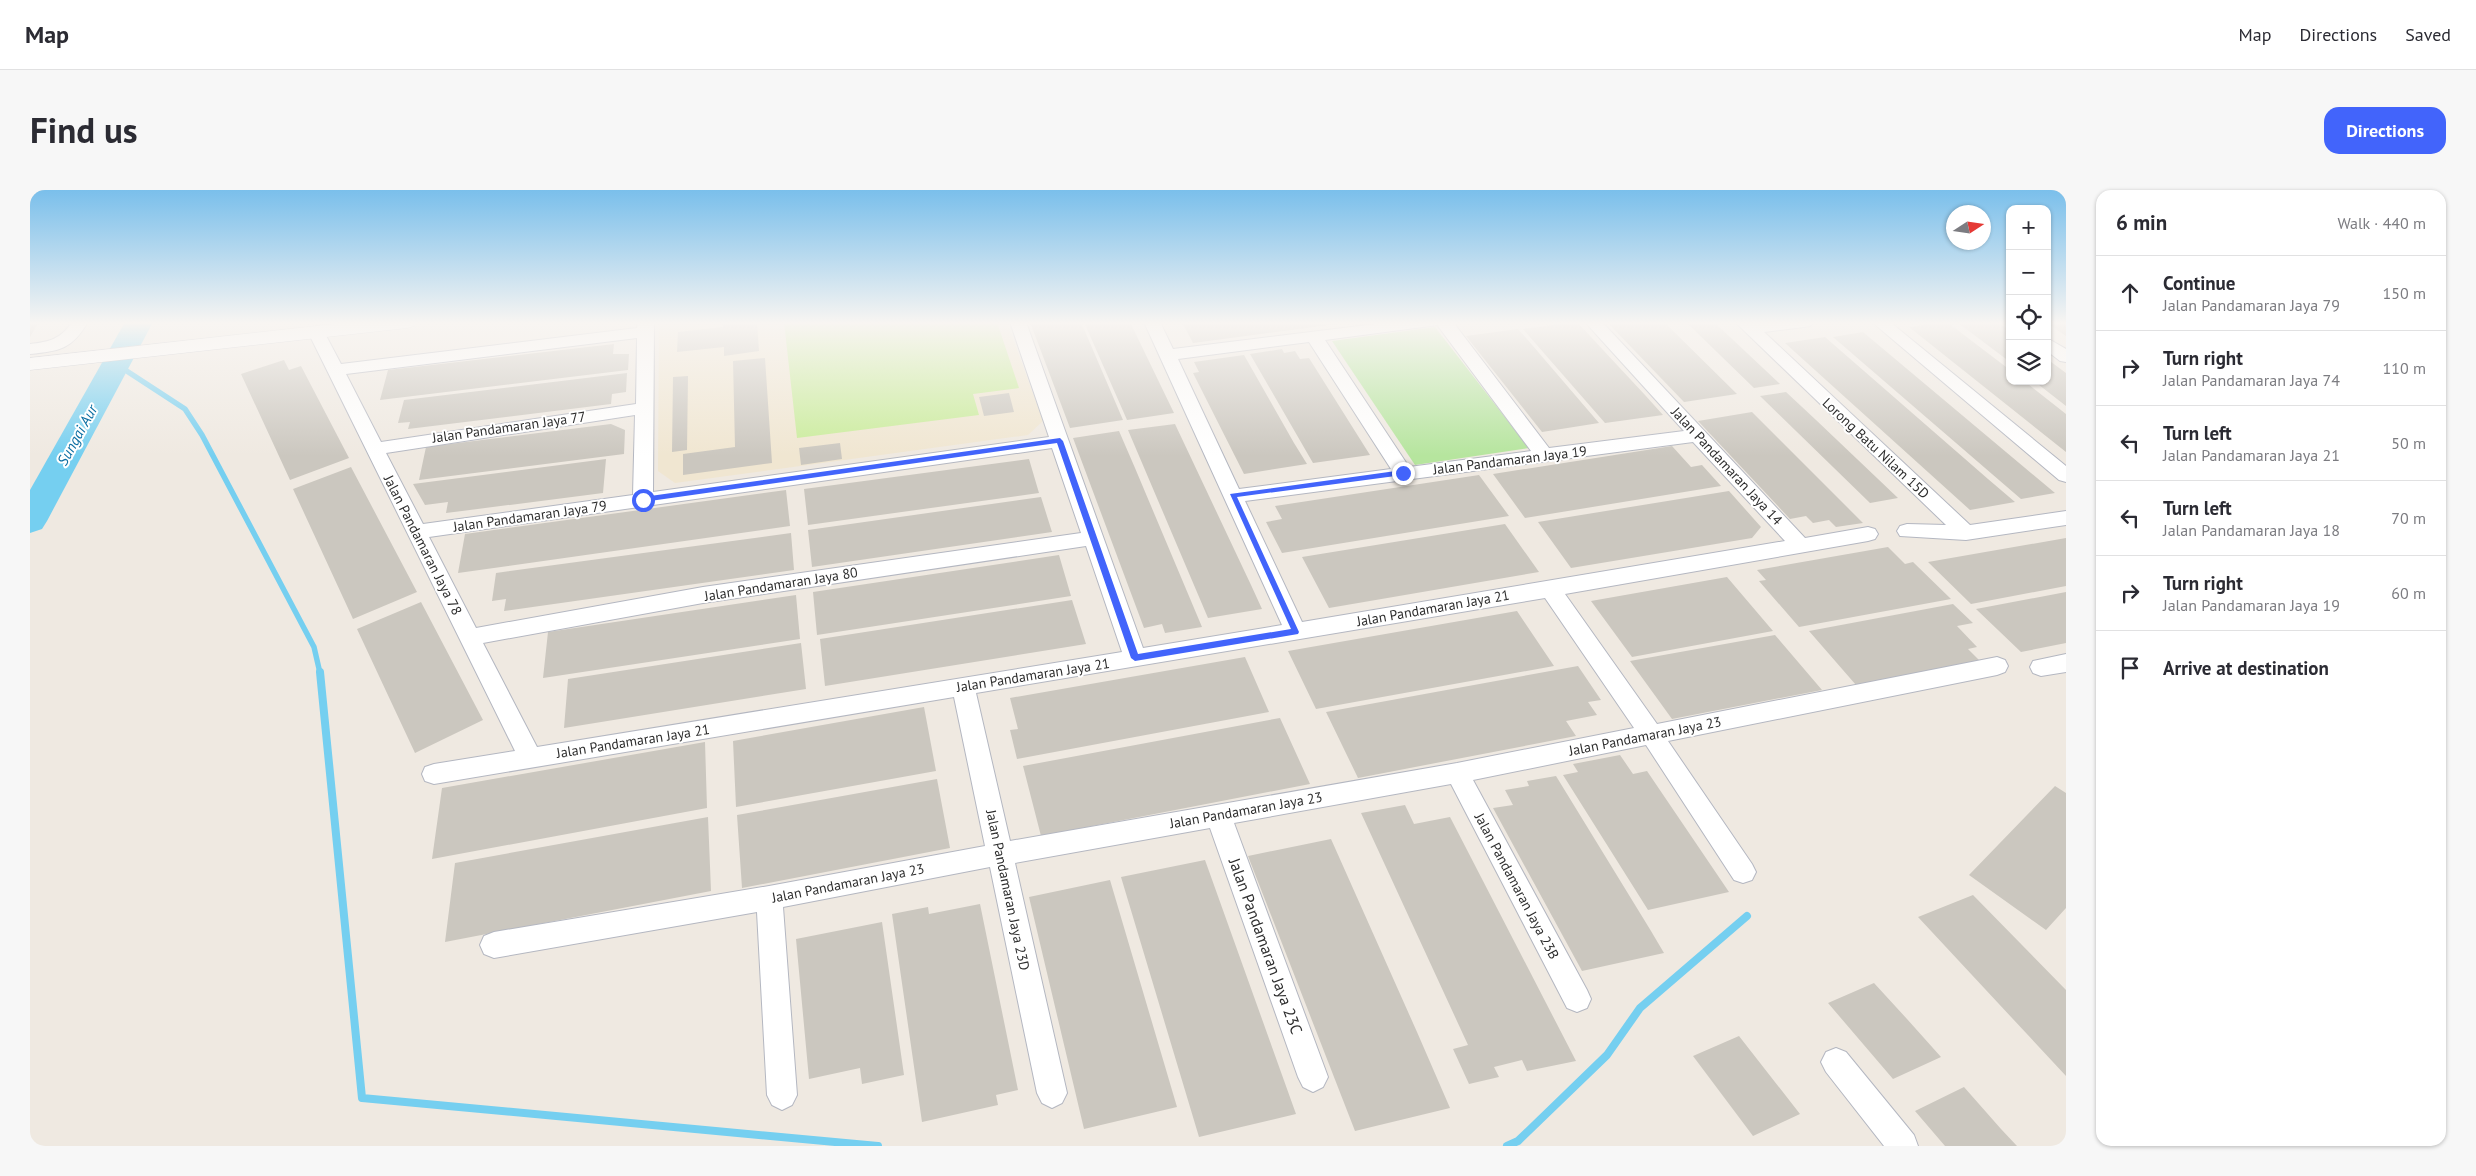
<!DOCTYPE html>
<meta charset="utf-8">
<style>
:root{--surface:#fff;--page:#f7f7f7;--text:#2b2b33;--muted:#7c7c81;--line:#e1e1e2;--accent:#4264fb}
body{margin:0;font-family:"PT Sans",sans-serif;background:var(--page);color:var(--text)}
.controls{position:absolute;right:15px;top:15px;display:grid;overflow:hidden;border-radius:10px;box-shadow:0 1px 4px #0004}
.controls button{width:45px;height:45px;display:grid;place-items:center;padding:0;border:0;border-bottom:1px solid var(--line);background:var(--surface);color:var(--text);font:25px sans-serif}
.compass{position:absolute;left:1916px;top:15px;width:45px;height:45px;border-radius:50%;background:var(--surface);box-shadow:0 1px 4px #0004;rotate:78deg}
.stop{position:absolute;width:15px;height:15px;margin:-11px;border:4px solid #4264fb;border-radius:50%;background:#fff}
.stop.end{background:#4264fb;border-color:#fff;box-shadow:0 1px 5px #0008}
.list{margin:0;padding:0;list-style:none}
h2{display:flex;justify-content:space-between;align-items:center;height:65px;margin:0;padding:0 20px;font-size:21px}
h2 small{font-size:16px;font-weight:400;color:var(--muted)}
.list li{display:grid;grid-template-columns:32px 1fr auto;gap:15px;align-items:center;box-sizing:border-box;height:75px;padding:0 20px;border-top:1px solid var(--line)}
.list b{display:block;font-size:19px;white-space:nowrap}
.list p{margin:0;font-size:16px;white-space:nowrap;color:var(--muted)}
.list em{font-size:16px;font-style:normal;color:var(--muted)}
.icon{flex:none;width:28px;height:28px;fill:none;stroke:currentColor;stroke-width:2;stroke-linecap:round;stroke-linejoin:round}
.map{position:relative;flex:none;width:2036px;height:956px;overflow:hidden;border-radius:15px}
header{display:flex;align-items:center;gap:30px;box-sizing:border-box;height:70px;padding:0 25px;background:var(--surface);border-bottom:1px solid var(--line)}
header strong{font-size:24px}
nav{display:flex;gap:28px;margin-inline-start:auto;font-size:18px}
.intro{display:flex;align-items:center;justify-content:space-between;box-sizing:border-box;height:120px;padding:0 30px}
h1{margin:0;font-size:35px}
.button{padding:12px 22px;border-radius:15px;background:var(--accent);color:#fff;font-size:18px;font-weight:700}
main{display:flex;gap:30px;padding:0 30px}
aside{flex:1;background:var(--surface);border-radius:15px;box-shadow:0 1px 4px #0004}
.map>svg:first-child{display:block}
.education{fill:#f0e6d1}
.green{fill:#b6e59e}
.pitch{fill:#c9ec9a}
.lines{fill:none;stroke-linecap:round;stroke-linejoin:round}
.stream-far1{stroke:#75cff0;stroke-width:5.5}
.stream{stroke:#75cff0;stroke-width:8}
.river{fill:#75cff0;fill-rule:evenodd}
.building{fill:#cbc7bf}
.street-casing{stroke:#b4b7c1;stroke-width:2}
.secondary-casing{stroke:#b4b7c1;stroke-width:1}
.street{fill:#fff;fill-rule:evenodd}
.secondary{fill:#fff;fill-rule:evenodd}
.route{fill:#4264fb}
.labels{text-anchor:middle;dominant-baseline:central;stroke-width:4;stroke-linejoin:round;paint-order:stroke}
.street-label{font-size:14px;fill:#2e2e2e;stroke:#fff}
.water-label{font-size:15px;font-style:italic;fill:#0d6fa3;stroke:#fff}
.near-street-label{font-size:16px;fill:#2e2e2e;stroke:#fff}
</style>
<header>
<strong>Map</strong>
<nav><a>Map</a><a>Directions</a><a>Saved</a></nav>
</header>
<div class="intro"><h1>Find us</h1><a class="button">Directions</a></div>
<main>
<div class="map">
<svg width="2036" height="956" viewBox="0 0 2036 956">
<rect width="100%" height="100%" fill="#efe9e1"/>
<path class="education" d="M629,132h348l36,99 -15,14 -353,48 -17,-12z"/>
<path class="green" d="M1405,137l94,121 -114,17 -83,-124z"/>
<path class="pitch" d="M754,132h213l22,66 -46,6 6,21 -182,23z"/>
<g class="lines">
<path class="stream-far1" d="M86,174l69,45 17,26 112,212 6,26"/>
<path class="stream" d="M290,482l42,426 516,48
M1477,956l11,-5 89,-86 33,-47 107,-92"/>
<path class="river" d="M95,132h28l-106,199 -5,8 -12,4v-43z"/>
</g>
<path class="building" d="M0,132h9l-9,15z
M693,132h34l2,29 -35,5v-9l-47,5 1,-20 45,-5z
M1000,132h51l42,98 -53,8z
M1054,132h46l44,91 -47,7z
M1152,132h163v1l-152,20z
M1547,132l68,73 18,20 -58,8 -82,-94z
M1577,132h57l73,72 -53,8z
M1656,132h28l66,62 -26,4z
M1917,132l63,48v11h14l42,33v38l-157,-125z
M1927,132h41l12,9v31z
M2017,132h19v14l-19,-13z
M1488,139l9,10 72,84 -57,9 -76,-96z
M1833,142l168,141 24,20 -34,6 -188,-162z
M1795,147l163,142 27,23 -45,8 -185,-167z
M584,154l-1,10h16l-1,16 -248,30 8,-30z
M1252,159l2,4 11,-2 5,8 9,-1 61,97 -57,8 -63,-109z
M1214,165l50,88 13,21 -63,10 -51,-101 6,-1 -5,-10z
M735,168l7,105 -89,12v-21l52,-7 -2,-86z
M2017,169l19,14v33l-32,-25h13z
M254,170l5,10 12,-4 48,92 -59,22 -49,-106z
M597,183l-1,19 -14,2 -1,10 -203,25 2,-7 -12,1 6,-23z
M658,186l-1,74 -15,2 1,-75z
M1756,202l30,28 82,78 -28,5 -110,-107z
M979,203l5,19 -30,4 -5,-19z
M1722,222l111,111 -27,4 -7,-7 -16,3 -7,-7 -16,3 -92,-98z
M581,234l14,6 -1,24 -205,26 7,-33z
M1145,234l76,161 11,24 -54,9 -80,-188z
M1089,241l16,37 67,159 -37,6 -3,-9 -18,4 -71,-190z
M810,253l2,16 -41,6 -2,-17z
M1642,256l19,21 11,-2 19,21 -196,32 -32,-44z
M576,269l-3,34 -141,18 -16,2 2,-11 -23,3 -12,-21z
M999,269l10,34 -231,32 -4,-36z
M321,277l66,125 -64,27 -60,-130z
M1449,285l30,41 -227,37 -16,-31 16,-3 -7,-13z
M756,300l4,36 -332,47 7,-39z
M1699,301l32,36 -9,11 -181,30 -33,-46z
M1011,307l11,35 -240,35 -4,-37z
M1475,334l34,48 -210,36 -27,-51z
M761,343l3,37 -290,41 2,-12 -14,2 4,-28z
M2036,348v48l-95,18 -43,-42z
M1858,357l17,17 8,-2 38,37 -152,28 -40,-46 7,-1 -9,-10z
M1029,365l12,41 -254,39 -4,-43z
M1697,387l46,54 -141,26 -41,-56z
M2036,402v51l-45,9 -45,-43z
M766,405l4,44 -257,39 5,-46z
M1042,410l14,44 -261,42 -5,-47z
M391,412l62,118 -68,33 -58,-124z
M1923,414l20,19 -16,3 20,21 -9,2 12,12 -124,24 -47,-54z
M1487,421l37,55 -238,43 -28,-58z
M1745,445l47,55 -150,29 -42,-58z
M771,453l5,46 -242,39 4,-49z
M1215,467l24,55 -252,47 -7,-29 8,-1 -8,-31z
M1548,476l23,34 -13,2 9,13 -31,6 10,15 -218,42 -32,-66z
M894,517l12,64 -200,36 -3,-66z
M1250,528l30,66 -269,52 -18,-70z
M675,552l2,66 -275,51 10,-71z
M1590,565l13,19 14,-3 82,121 -81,18 -85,-135 15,-3 -5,-8z
M1526,586l95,155 13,22 -82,18 -89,-163 20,-3 -8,-15 24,-4 -2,-5z
M907,589l13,69 -208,40 -5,-73z
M2025,596l11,7v115l-20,22 -77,-55z
M1375,615l9,19 36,-7 126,244 -49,10 -5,-11 -28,7 5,10 -30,7 -16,-35 15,-4 -107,-232z
M678,627l3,74 -266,51 10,-79z
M1301,649l86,193 33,76 -95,23 -107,-275z
M1175,670l91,254 -97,23 -78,-260z
M1080,690l67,227 -93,22 -55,-232z
M1943,705l93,95v86l-148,-159z
M950,714l38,186 -22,5 2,10 -76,17 -30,-208 36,-7 1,7z
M852,732l22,153 -42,9 -2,-16 -51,11 -13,-140z
M1844,793l33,36 34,38 -48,22 -65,-76z
M1709,846l61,78 -47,22 -60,-80z
M1934,897l37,42 16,17h-72l-30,-35z"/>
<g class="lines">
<defs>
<path id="street" d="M42,132h16c-16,27 -28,29 -58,32v-10c19,-2 31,-5 42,-22z
M608,132h16l-1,170 396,-55 -39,-115h16l117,326 139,-23 -138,-303h16l13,27 219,-27h61l96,126 135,-17 -99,-109h17l203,216 63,-11 7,2 3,5 -3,5 -7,2 -303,53 92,130 340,-67 8,3 3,6 -3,6 -8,3 -329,66 84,123 4,8 -4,8 -9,3 -9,-3 -88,-135 -173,35 114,210 4,9 -4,9 -10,4 -10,-4 -116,-224 -217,39 94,254 -5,10 -10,5 -10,-5 -5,-10 -88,-249 -195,35 52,230 -5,10 -10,5 -10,-5 -5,-10 -47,-226 -207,40 14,188 -5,10 -10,5 -10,-5 -5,-10 -10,-183 -263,46 -10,-4 -4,-9 4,-9 10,-4 275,-46 216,-40 -31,-149 -520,87 -9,-3 -3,-7 3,-7 9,-3 81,-13 -207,-419 2,-4h12l19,36 296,-36zM1408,135v1l93,125 -122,16 -84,-127zM607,148l-1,66 -255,38 -35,-68zM1279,152l82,127 -152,20 -61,-130zM605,225l-2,80 -210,29 -37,-71zM1663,252l92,99 -483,81 -57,-121zM1022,258l29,85 -378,54 -227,41 -47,-91zM1056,356l36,106 -585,95 -54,-104 220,-40zM1515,408l89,130 -177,35 -447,78 -34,-148z
M1705,132h77l-2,4 -6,1 -40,5 206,193 96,-14v14l-100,15 -66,-4 -3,-5 3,-5 7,-2 39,1z
M1842,132h18l176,144v16l-7,-2z
M2017,148l19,11v13l-6,-1 -13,-10z
M2036,464v18l-25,4 -8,-3 -3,-6 3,-6z
M1806,858l10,4 68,83 4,11h-34l-58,-74 -5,-10 5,-10z"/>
<path id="secondary" d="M322,132h65l-3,4 -7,2 -377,42v-12z"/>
</defs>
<use href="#street" class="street-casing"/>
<use href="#secondary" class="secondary-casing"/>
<use href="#street" class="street"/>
<use href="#secondary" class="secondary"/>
</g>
<linearGradient id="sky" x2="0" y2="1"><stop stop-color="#7abfeb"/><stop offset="0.5" stop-color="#f8f5f2"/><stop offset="1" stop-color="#f8f5f2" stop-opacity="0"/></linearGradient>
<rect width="2036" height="266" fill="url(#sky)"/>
<path class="route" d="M1030,248l3,3 75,213 153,-25 -61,-135 173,-24 3,3 -3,2 -166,22 62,135 -1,2 -163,27 -4,-3 -74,-215 -414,59 -4,-2 4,-3z"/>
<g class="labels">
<g class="street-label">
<text transform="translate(479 237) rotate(-8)">Jalan Pandamaran Jaya 77</text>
<text transform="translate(1846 258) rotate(43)">Lorong Batu Nilam 15D</text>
<text transform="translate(1480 270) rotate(-7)">Jalan Pandamaran Jaya 19</text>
<text transform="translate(1697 276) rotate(47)">Jalan Pandamaran Jaya 14</text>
<text transform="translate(500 326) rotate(-8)">Jalan Pandamaran Jaya 79</text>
<text transform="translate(393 355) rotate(63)">Jalan Pandamaran Jaya 78</text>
<text transform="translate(751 394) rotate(-9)">Jalan Pandamaran Jaya 80</text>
<text transform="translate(1403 418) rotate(-10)">Jalan Pandamaran Jaya 21</text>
<text transform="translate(1003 485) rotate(-9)">Jalan Pandamaran Jaya 21</text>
<text transform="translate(1615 546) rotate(-11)">Jalan Pandamaran Jaya 23</text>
<text transform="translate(603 551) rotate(-9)">Jalan Pandamaran Jaya 21</text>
<text transform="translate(1216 620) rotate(-10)">Jalan Pandamaran Jaya 23</text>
<text transform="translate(818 693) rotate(-11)">Jalan Pandamaran Jaya 23</text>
<text transform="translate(1487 696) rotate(62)">Jalan Pandamaran Jaya 23B</text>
<text transform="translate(978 700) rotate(78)">Jalan Pandamaran Jaya 23D</text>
</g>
<g class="water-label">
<text transform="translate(47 245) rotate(-61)">Sungai Aur</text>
</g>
<g class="near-street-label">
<text transform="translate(1236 756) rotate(70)">Jalan Pandamaran Jaya 23C</text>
</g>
</g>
</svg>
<div class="controls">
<button>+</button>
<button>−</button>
<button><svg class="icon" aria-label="locate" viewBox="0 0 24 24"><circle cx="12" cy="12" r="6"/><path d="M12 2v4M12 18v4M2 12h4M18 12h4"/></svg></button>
<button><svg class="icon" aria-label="layers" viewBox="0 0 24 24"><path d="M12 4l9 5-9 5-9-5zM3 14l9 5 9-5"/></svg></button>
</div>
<svg class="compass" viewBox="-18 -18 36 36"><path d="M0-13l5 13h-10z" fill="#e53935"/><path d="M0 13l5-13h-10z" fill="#7c7c81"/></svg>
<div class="stop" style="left:613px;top:310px"></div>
<div class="stop end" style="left:1373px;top:283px"></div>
</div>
<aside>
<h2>6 min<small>Walk · 440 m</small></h2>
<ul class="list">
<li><svg class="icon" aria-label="ahead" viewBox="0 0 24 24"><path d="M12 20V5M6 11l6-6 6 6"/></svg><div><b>Continue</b><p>Jalan Pandamaran Jaya 79</p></div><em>150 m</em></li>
<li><svg class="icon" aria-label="right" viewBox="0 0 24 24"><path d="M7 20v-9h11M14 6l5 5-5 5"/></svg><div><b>Turn right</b><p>Jalan Pandamaran Jaya 74</p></div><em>110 m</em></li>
<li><svg class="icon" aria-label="left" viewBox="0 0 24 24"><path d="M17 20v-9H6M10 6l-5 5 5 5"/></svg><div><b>Turn left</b><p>Jalan Pandamaran Jaya 21</p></div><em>50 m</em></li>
<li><svg class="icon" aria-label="left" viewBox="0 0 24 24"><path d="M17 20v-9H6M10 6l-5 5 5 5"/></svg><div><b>Turn left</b><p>Jalan Pandamaran Jaya 18</p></div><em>70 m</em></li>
<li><svg class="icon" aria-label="right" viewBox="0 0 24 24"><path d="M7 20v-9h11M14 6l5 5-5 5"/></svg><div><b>Turn right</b><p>Jalan Pandamaran Jaya 19</p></div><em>60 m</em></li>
<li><svg class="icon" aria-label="arrive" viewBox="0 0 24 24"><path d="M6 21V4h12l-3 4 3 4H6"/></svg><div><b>Arrive at destination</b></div></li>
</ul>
</aside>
</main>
